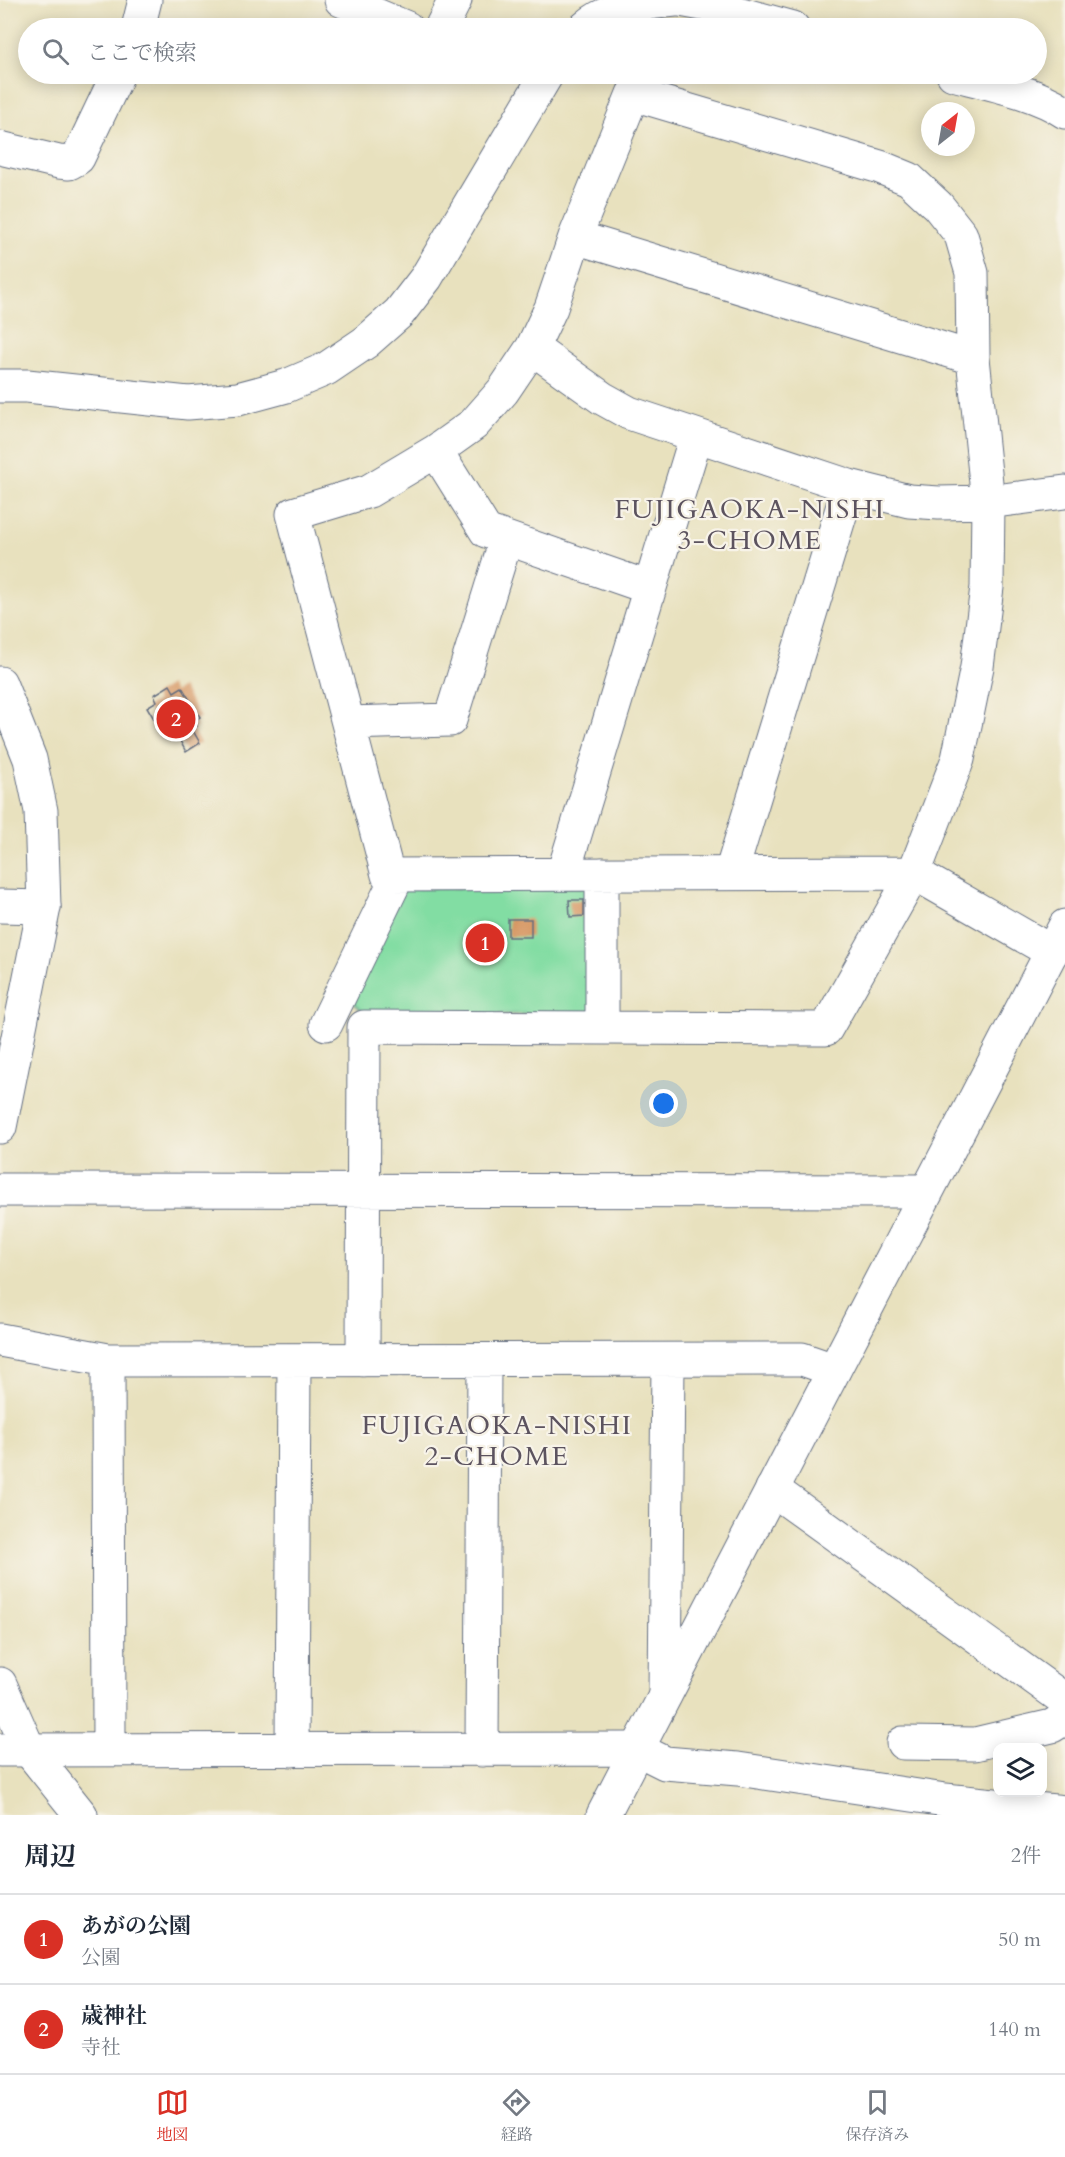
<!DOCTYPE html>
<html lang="ja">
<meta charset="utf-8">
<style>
:root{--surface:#fff;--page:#f6f6f7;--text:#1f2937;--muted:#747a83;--line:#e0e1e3;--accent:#d93025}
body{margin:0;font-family:Cardo,"Noto Serif JP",serif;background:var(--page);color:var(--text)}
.controls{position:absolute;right:18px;bottom:18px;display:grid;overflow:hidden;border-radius:12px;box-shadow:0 3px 15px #0003}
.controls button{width:54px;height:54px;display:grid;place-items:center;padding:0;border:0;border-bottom:2px solid var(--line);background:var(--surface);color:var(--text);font:30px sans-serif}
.compass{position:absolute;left:921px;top:102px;width:54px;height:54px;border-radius:50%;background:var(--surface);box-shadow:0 3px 15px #0003;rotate:31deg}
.you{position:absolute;left:664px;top:1104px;width:21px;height:21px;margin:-15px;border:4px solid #fff;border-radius:50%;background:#1a73e8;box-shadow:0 0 0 9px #1a73e833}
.badge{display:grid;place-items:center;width:39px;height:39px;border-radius:50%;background:var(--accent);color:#fff;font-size:20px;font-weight:700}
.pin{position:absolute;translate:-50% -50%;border:3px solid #fff;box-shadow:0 2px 6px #0006}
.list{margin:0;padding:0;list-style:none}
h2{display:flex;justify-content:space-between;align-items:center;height:78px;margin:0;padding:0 24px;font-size:26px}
h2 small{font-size:20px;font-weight:400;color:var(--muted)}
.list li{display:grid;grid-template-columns:39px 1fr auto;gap:18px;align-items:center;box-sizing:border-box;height:90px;padding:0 24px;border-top:2px solid var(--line)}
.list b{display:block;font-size:22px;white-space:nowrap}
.list p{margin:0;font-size:20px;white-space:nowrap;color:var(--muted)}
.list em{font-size:20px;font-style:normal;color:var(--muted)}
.icon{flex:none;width:33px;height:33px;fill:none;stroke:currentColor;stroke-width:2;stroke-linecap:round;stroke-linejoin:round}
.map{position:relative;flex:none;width:1065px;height:1815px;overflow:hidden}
.search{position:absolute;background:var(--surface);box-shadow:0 3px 15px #0003;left:18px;right:18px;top:18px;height:66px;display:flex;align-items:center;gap:15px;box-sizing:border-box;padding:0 21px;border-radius:33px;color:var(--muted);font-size:22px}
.sheet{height:258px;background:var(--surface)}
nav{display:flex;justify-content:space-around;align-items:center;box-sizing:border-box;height:84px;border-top:2px solid var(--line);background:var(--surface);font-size:16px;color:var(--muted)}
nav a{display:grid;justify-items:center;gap:3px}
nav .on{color:var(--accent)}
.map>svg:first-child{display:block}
.green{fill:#82dda3;stroke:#4e8680;stroke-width:1.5}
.building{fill:#d69560}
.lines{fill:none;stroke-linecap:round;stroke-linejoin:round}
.minor-casing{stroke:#636d80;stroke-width:35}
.tertiary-casing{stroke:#636d80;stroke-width:35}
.minor{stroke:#fff;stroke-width:33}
.tertiary{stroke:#fff;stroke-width:33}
.labels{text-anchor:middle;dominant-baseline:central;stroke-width:4.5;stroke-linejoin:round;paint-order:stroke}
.neighbourhood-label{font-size:27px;letter-spacing:1.5px;fill:#5c535f;stroke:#f7f3e8}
</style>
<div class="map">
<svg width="1065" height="1815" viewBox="0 0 1065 1815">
<rect width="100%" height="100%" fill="#f7f3e8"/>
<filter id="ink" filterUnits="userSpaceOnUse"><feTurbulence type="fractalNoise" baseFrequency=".0167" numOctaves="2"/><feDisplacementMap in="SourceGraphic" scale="12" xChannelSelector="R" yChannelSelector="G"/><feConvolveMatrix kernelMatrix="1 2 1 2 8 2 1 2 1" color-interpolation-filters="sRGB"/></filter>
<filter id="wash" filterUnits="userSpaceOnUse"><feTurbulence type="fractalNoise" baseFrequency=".008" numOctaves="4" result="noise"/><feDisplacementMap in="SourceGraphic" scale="24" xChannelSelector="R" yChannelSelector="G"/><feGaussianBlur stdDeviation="1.35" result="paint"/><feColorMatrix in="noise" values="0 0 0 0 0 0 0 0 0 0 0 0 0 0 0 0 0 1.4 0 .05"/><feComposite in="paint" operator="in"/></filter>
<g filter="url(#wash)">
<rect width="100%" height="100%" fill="#e8e1be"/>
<path class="green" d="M593,887v127l-227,1 -16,-16 55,-111z"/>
<g id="blocks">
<path class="building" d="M170,685l4,7 8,-5 18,30 -6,4 3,5 -5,3 8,14 -14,9 -8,-15 -4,3 -3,-6 -6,3 -18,-30 10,-6 -3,-6z
M569,900h15v16l-14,1z
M508,919h23v18h-23z"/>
</g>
</g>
<g filter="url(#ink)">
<use href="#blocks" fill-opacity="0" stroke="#636d80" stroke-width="1.5"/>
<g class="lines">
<defs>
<path id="minor" d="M341,0l66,28
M138,28l7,-28
M441,28l14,-28
M0,148l59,14 10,1 9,-5 40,-84
M575,237l398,121
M532,348l70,50 27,15 220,73 60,15 30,2 49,-1 77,-10
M436,451l50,80 164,57
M348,723l102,-3 56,-180
M731,873l118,-387
M563,874l133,-438
M0,906l44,1
M326,1024l72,-149
M602,1028v-154
M0,1190l926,1
M0,1340l108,20 694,-1 32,11
M108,1360l1,390
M363,1360l1,-333 462,2 88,-156 44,-114 19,-92 10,-80 1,-85 -15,-144 -1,-85 -11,-38 -23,-29 -29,-27 -29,-12 -247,-73 -58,143 -24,71 -19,40 -29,43 -29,33 -38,27 -67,40 -76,23 95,361 526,-2 138,79
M772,1489l293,211
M665,1695l3,-335
M903,1743l72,1 77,-18 13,-8
M0,1750l637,-1 28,14 73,6 207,31 120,12
M292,1750l2,-390
M482,1750l2,-390"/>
<path id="tertiary" d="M680,0l28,5 85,23
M585,28c23,-22 59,-25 90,-28
M953,74c36,10 80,17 112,38
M0,386h27l161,17 50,-4 48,-13 40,-17 40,-27 33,-29 27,-35 121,-204
M0,683l30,76 11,52 3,96 -44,220
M0,1684l29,66 52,65
M603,1815l462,-889"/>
</defs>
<use href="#minor" class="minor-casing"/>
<use href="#tertiary" class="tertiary-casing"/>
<use href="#minor" class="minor"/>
<use href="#tertiary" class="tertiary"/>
</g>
</g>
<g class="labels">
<g class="neighbourhood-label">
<text x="750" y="509">FUJIGAOKA-NISHI<tspan x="750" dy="31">3-CHOME</tspan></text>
<text x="497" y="1425">FUJIGAOKA-NISHI<tspan x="497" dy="31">2-CHOME</tspan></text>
</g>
</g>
</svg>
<div class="controls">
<button><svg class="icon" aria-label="layers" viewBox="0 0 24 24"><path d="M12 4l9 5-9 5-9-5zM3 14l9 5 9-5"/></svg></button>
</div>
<svg class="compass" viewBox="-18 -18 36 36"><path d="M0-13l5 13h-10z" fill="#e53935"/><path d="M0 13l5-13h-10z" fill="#747a83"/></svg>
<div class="you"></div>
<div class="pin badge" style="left:485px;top:943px">1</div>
<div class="pin badge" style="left:176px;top:719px">2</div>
<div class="search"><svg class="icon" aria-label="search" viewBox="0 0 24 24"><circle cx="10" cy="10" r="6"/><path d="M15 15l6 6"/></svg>ここで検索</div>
</div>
<section class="sheet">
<h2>周辺<small>2件</small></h2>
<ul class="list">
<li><span class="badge">1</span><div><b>あがの公園</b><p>公園</p></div><em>50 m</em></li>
<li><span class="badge">2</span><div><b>歳神社</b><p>寺社</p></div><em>140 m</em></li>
</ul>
</section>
<nav>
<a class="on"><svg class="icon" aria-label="map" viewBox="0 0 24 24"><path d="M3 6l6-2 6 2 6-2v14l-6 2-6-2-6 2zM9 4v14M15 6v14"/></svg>地図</a>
<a><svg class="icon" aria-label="directions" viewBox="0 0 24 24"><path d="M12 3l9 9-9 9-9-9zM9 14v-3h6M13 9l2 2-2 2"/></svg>経路</a>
<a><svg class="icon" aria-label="saved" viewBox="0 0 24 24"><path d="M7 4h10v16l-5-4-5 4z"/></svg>保存済み</a>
</nav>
